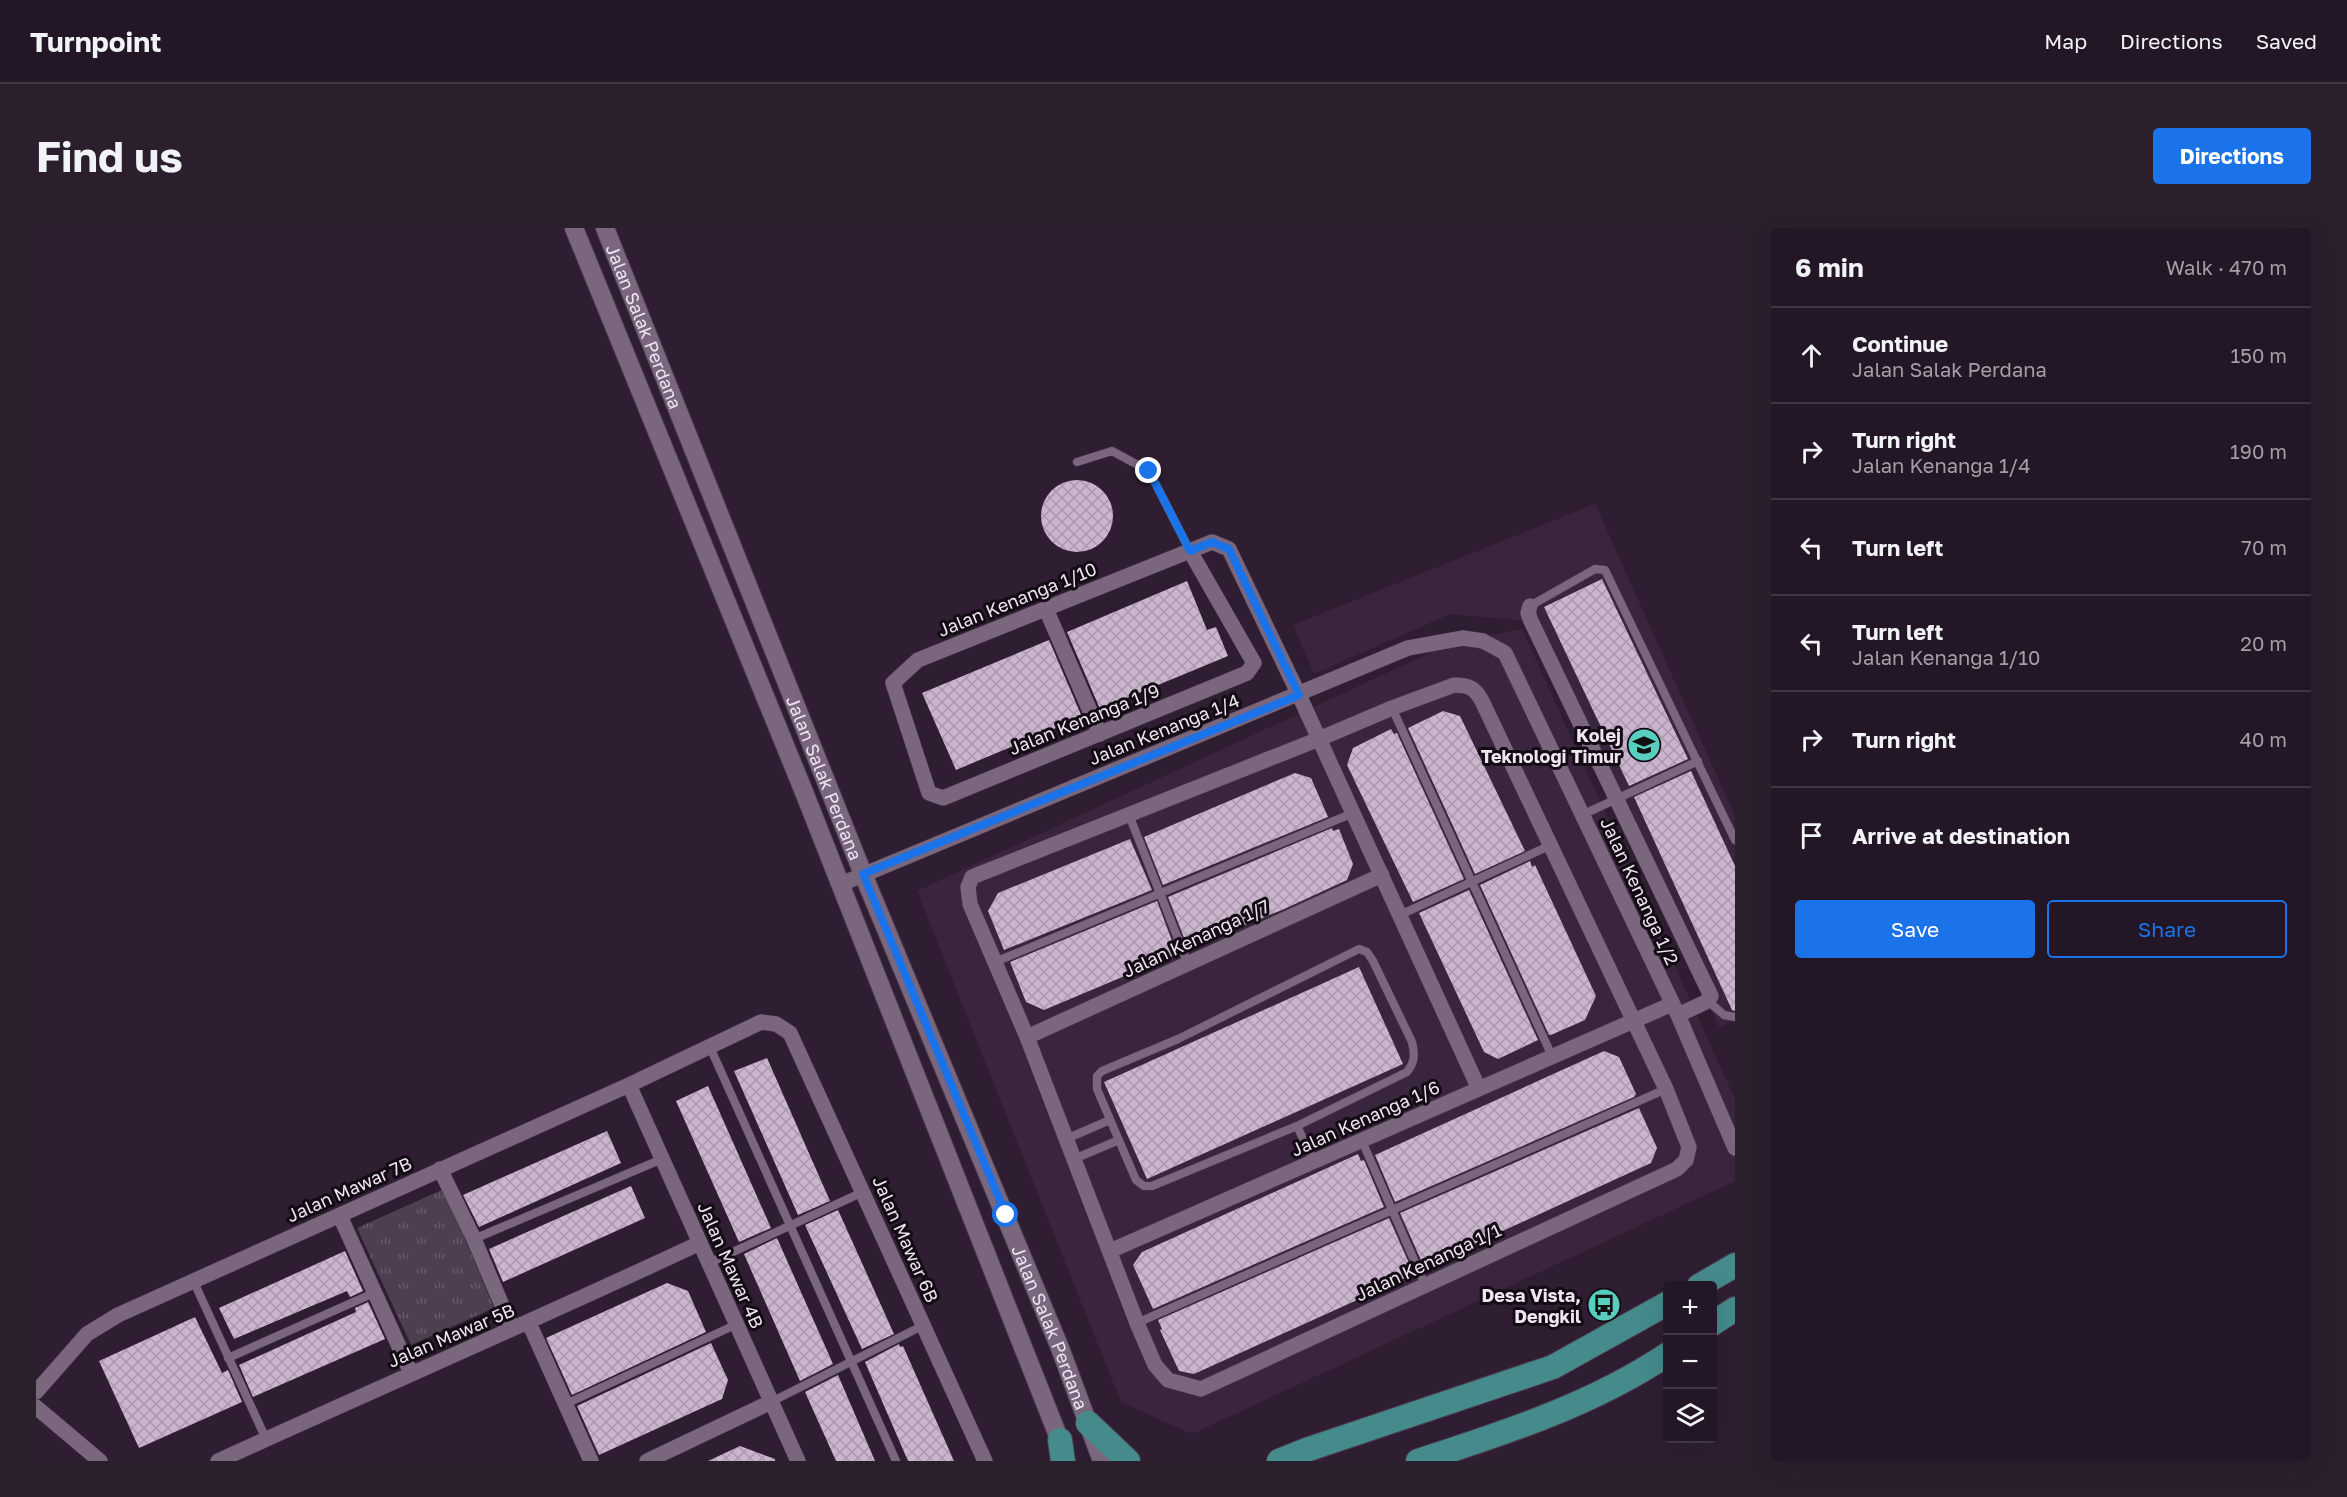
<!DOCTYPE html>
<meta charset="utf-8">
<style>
:root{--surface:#231626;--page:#2b1f2e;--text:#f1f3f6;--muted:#a39fa7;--line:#403543;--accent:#1a73e8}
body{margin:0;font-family:"Golos Text",sans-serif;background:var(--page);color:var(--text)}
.controls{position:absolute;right:18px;bottom:18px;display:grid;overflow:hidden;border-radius:6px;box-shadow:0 6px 24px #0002}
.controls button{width:54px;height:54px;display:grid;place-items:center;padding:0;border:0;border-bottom:2px solid var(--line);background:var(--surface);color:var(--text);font:30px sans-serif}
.stop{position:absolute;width:18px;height:18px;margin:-14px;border:4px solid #1a73e8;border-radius:50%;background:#fff}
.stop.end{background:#1a73e8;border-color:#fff;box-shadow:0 2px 6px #0008}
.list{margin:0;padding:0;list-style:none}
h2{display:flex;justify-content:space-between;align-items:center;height:78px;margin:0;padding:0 24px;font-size:26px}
h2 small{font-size:20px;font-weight:400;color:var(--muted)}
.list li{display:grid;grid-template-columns:39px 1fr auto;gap:18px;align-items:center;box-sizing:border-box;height:96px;padding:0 24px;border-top:2px solid var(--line)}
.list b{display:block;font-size:22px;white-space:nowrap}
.list p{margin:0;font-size:20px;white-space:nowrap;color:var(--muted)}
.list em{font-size:20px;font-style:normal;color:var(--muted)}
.actions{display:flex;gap:12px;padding:18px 24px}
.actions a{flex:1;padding:14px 0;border:2px solid var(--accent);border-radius:6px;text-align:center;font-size:21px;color:var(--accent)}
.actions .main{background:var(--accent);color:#fff}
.icon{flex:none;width:33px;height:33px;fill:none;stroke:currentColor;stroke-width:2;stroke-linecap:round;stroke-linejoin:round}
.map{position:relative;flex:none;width:1699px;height:1233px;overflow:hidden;border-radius:6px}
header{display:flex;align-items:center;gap:36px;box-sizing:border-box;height:84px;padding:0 30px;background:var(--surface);border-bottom:2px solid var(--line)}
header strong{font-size:28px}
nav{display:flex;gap:33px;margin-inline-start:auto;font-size:21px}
.intro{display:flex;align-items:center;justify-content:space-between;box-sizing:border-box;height:144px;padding:0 36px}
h1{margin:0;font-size:42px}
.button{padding:15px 27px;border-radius:6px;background:var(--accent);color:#fff;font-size:21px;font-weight:700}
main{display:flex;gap:36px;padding:0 36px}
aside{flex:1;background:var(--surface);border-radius:6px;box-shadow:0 6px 24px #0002}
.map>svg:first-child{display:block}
.built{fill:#3a253e}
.park{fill:url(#park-tufts)}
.building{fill:url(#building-cross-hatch)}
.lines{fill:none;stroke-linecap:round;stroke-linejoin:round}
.service-casing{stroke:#4b3c4e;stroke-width:9}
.minor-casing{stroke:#4b3c4e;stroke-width:16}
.tertiary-casing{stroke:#4b3c4e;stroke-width:20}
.primary-casing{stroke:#4b3c4e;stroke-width:26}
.service{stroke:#7a677e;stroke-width:8}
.minor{stroke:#7a677e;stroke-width:15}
.tertiary{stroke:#7a677e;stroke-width:18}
.primary{stroke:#458b8c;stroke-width:24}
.route{stroke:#1a73e8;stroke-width:8}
.labels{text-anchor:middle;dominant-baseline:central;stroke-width:6;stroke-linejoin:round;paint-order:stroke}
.street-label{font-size:18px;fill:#efe4f1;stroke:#130b14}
.poi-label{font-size:18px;font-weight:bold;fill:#efe4f1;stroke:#130b14;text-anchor:end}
</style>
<header>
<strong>Turnpoint</strong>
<nav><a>Map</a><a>Directions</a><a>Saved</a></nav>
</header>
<div class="intro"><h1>Find us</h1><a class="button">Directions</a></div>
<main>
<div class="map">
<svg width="1699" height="1233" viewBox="0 0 1699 1233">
<defs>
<pattern id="park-tufts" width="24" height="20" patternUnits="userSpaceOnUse" patternTransform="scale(1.5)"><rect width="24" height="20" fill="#4d3e50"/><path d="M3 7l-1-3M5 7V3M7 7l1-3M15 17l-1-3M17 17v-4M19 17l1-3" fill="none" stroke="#675a6a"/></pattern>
<pattern id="building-cross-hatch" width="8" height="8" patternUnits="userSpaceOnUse" patternTransform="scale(1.5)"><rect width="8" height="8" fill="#cab4ce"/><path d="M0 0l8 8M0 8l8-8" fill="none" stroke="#aa98ac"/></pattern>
</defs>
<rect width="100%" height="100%" fill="#2f1e32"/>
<path class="built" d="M1559,276l140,312v204l-16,7 -194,-406 -75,-7 -136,60 -21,-49z
M1486,401l213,470v82l-543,253 -71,-32 -204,-511 530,-246z"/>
<path class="park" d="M408,961l50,119 -83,37 -54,-117z"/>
<path class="building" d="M1005 288a36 36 0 1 1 72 0a36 36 0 1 1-72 0Z
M1566,351l86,180 -59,27 -85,-179z
M1151,353l20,49 9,-3 12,29 -128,53 -33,-77z
M1013,412l33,77 -126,53 -34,-77z
M1407,483l17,5 65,135 -50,23 -67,-146z
M1355,501l3,5 3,-1 67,146 -51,23 -66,-137 6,-17z
M1655,543l44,95v145l-3,-1 -98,-213z
M1259,545l16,5 17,39 -165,68 -19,-48z
M1296,600l1,3 6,-2 14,35 -6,16 -65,30 -94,38 -20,-51z
M1094,611l22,51 -148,60 -16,-39 10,-18z
M1494,633l2,6 3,-2 61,131 -11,24 -34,15h-2l-69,-150z
M1433,662l69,150 -40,19 -14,-7 -65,-139z
M1121,673l20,53 -133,56 -18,-8 -16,-40z
M1323,739l44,97 -256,115 -43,-97z
M1568,823l15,6 17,37 -2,3 -239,105 -20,-47z
M731,830l63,143 -32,14 -64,-144z
M672,858l63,142 -32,14 -63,-141z
M1603,880l18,40 -6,15 -227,104 -24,-54z
M571,903l14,32 -142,64 -16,-32z
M1322,926l3,7 3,-1 20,47 -231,102 -20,-44 9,-13z
M595,958l14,32 -142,64 -14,-33z
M802,982l56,124 -32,15 -57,-124z
M1353,990l24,54 -4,1 1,3 -216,98 -15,-3 -19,-41 2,-1 -4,-9z
M741,1010l56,126 -33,17 -56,-127z
M309,1023l18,40 -13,6 -3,-6 -113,48 -15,-31z
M631,1055l21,8 18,41 -134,63 -26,-57z
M332,1074l17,37 -132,58 -14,-32 117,-53 -1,-4z
M159,1089l27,56 6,-3 14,32 -103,46 -40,-87z
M675,1115l17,37 -6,19 -123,56 -22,-49z
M863,1116l1,3 3,-1 51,115h-46l-43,-99z
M802,1147l37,86h-39l-31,-69z
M704,1218l35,13v2h-67z"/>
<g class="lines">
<defs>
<path id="service" d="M1041,234l35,-11 37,20 41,80
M1494,378l65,-37 10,1 130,270
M1356,480l160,348
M1093,587l59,149
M1546,587l116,-54
M1364,687l151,-70
M1323,721l8,3 6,9 39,81c3,12 3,20 -5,30l-110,54 -145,60h-8l-8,-6 -39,-91v-13l5,-5 76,-32z
M959,734l358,-149
M1672,773l16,14 11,2
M673,817l187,416
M1261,898l17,36
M1030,911l44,-19
M1326,913l63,144
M1038,931l45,-19
M438,1011l188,-80
M673,1035l154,-71
M157,1052l73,159
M1101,1095l529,-234
M192,1130l148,-66
M735,1174l153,-77
M530,1176l171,-80"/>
<path id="minor" d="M1154,323l64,112 -7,10 -304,125 -14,-5 -36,-110 25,-23 294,-118 17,7 70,146 180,394
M1494,378l-2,7 3,8 180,375 -3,5 -30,14
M1010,381l54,125
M1418,457c15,0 21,3 28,16l184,388 23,58 -3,13 -9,9 -476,220 -33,-9 -13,-15 -18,-42 -110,-286 -57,-133 -2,-17 4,-10 347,-138 73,-31z
M805,656l567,-236 55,-10 20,3 22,12 173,362 57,133
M991,809l355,-162
M593,857l169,376
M404,941l34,70 38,90
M304,988l71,157
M1074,1023l562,-247
M493,1095l62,138
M0,1164l51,-58 31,-19 511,-230 132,-63 15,2 14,9 195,428
M0,1179l64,54
M182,1233c160,-73 322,-143 482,-218
M611,1233l124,-59"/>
<g id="tertiary">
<path d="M538,0l230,564 260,659"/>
<path id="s1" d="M569,0l258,646 197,474 42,113"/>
</g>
<path id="primary" d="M1663,1058l36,-21
M1676,1096l23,-15
M1052,1195l40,38
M1024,1212l3,21
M1243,1233l30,-12 244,-82 115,-64
M1382,1233c86,-28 174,-56 250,-107"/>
</defs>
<use href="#service" class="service-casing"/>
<use href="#minor" class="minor-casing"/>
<use href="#tertiary" class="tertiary-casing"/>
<use href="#primary" class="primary-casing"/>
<use href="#service" class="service"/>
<use href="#minor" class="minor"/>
<use href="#tertiary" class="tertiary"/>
<use href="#primary" class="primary"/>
</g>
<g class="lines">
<path class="route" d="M970,987l-143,-341 436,-179 -70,-146 -17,-7 -22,9 -41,-80"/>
</g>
<defs>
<symbol id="university-disc" viewBox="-11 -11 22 22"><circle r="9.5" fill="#58cebf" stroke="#130b14"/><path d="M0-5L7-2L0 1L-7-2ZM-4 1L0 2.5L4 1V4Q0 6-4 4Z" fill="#111"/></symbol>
<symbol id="bus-disc" viewBox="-11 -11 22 22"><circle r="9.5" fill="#58cebf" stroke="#130b14"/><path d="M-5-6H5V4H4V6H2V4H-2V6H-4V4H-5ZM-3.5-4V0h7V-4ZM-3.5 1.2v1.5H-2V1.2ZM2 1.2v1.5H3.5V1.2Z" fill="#111"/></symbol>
</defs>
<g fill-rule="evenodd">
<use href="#university-disc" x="1589" y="498" width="38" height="38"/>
<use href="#bus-disc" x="1549" y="1058" width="38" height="38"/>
</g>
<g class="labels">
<g class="street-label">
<text stroke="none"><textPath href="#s1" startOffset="106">Jalan Salak Perdana</textPath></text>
<text transform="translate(981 371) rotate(-22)">Jalan Kenanga 1/10</text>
<text transform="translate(1048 491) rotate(-22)">Jalan Kenanga 1/9</text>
<text transform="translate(1128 501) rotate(-22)">Jalan Kenanga 1/4</text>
<text stroke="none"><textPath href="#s1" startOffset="592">Jalan Salak Perdana</textPath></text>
<text transform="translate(1604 663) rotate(65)">Jalan Kenanga 1/2</text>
<text transform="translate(1160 710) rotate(-25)">Jalan Kenanga 1/7</text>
<text transform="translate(1329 890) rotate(-24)">Jalan Kenanga 1/6</text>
<text transform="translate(313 961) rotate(-24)">Jalan Mawar 7B</text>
<text transform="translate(870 1011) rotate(66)">Jalan Mawar 6B</text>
<text transform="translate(1392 1034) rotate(-25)">Jalan Kenanga 1/1</text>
<text transform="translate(695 1037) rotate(66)">Jalan Mawar 4B</text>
<text stroke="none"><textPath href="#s1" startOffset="1186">Jalan Salak Perdana</textPath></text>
<text transform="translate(415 1107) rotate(-23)">Jalan Mawar 5B</text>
</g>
<g class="poi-label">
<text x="1585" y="507">Kolej<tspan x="1585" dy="21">Teknologi Timur</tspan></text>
<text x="1545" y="1067">Desa Vista,<tspan x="1545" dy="21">Dengkil</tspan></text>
</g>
</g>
</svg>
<div class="controls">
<button>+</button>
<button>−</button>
<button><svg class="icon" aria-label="layers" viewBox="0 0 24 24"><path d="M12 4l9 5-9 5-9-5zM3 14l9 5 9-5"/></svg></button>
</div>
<div class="stop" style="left:970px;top:987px"></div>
<div class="stop end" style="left:1113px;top:243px"></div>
</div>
<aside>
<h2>6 min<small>Walk · 470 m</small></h2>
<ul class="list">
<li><svg class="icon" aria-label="ahead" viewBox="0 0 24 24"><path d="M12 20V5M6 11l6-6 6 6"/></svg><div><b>Continue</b><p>Jalan Salak Perdana</p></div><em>150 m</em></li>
<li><svg class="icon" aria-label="right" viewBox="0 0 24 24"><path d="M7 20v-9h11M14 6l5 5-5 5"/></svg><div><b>Turn right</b><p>Jalan Kenanga 1/4</p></div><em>190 m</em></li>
<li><svg class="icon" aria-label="left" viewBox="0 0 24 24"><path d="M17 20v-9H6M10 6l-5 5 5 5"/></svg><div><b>Turn left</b></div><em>70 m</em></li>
<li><svg class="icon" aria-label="left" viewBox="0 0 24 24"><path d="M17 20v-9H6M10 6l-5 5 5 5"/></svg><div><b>Turn left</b><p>Jalan Kenanga 1/10</p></div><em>20 m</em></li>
<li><svg class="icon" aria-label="right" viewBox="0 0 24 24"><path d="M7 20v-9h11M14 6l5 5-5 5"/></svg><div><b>Turn right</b></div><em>40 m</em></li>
<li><svg class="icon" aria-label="arrive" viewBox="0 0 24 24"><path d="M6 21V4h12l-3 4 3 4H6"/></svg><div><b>Arrive at destination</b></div></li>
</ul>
<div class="actions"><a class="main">Save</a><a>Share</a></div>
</aside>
</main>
